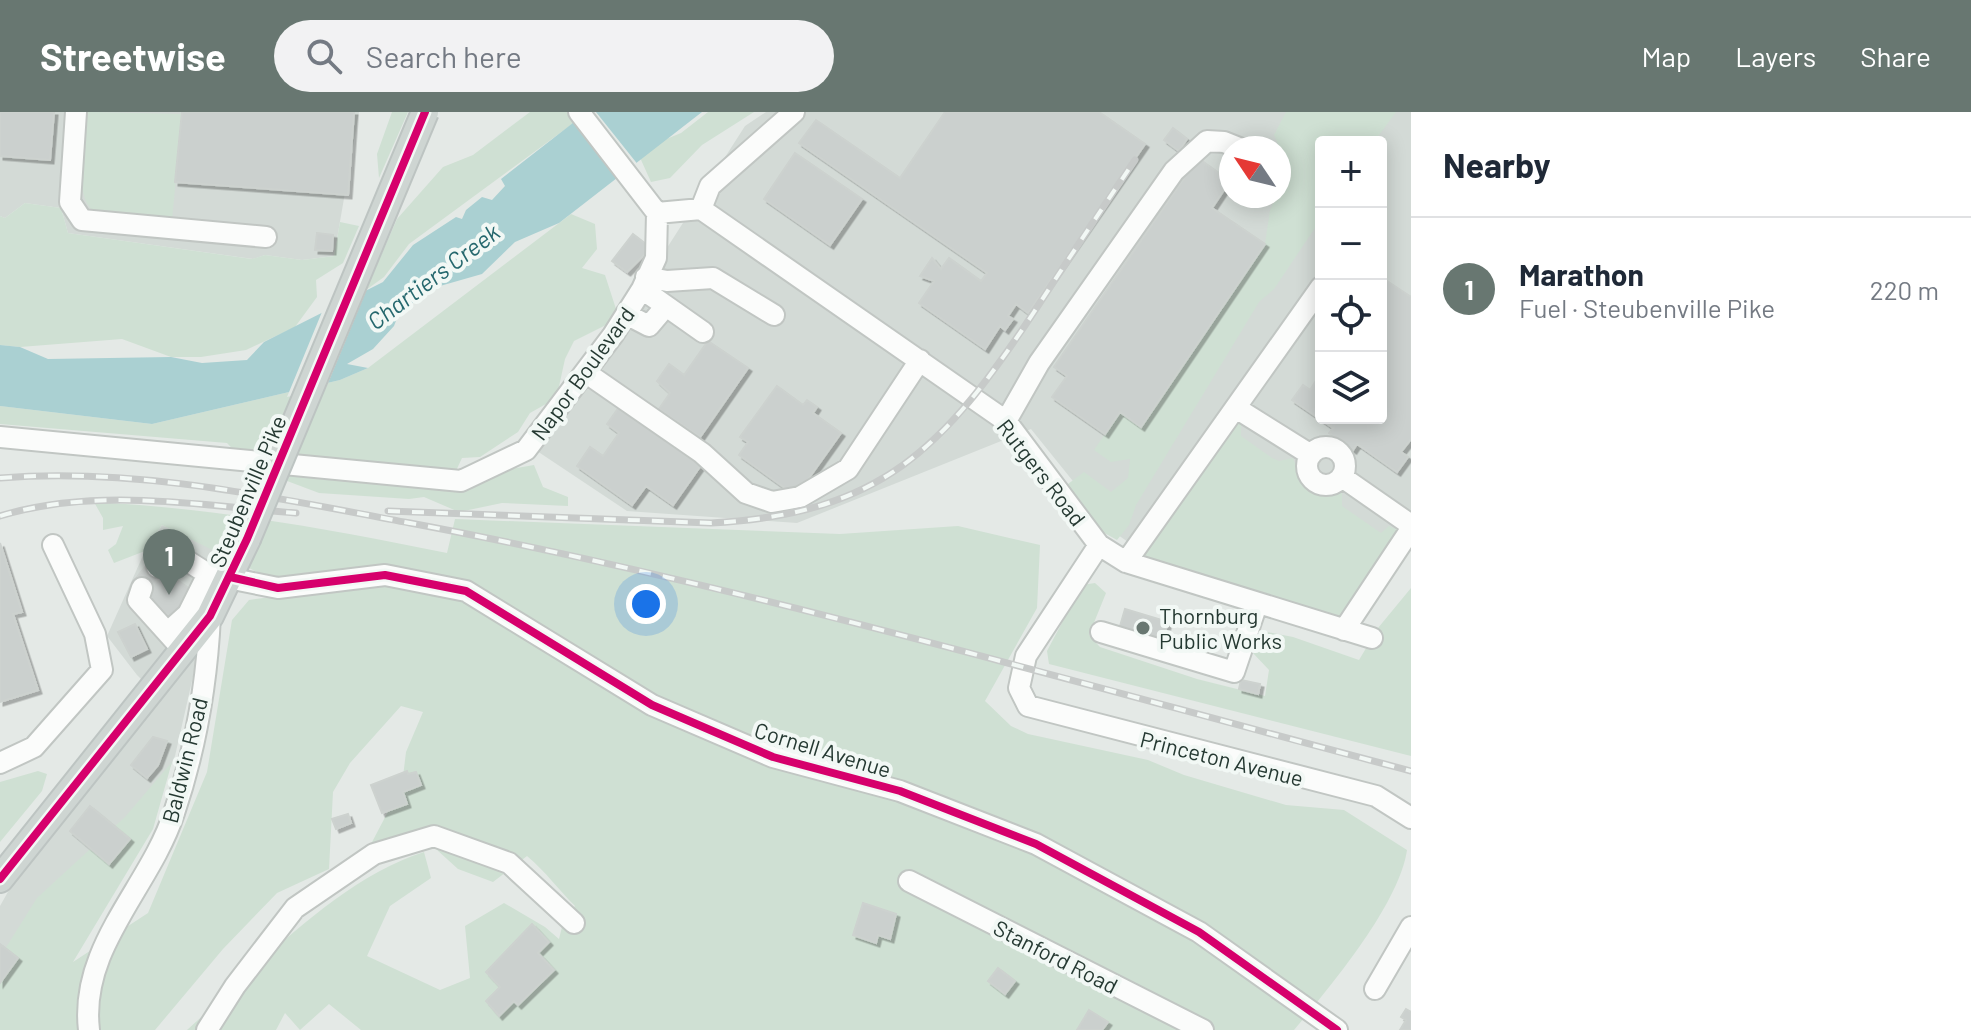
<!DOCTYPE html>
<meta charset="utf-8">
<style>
:root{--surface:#fff;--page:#f2f2f3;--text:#1f2937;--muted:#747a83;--line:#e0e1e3;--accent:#687771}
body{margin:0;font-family:Barlow,sans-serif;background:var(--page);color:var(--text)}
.controls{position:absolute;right:24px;top:24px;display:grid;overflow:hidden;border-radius:8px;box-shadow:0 4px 20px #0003}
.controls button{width:72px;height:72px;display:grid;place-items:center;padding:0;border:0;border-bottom:2px solid var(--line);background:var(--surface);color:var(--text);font:40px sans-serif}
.compass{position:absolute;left:1219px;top:24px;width:72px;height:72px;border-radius:50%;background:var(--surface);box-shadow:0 4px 20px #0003;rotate:305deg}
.you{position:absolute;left:646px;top:492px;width:28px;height:28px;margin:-20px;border:6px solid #fff;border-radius:50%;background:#1a73e8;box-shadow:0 0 0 12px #1a73e833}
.badge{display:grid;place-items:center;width:52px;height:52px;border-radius:50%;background:var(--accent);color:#fff;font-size:26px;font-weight:700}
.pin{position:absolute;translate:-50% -66px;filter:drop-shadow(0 2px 4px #0008)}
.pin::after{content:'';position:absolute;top:42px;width:28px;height:24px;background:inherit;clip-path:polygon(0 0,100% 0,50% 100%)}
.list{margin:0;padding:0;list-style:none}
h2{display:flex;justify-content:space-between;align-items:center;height:104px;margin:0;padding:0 32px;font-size:34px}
h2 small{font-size:26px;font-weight:400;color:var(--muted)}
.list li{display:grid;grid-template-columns:52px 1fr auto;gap:24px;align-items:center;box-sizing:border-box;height:144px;padding:0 32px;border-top:2px solid var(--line)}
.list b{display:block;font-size:30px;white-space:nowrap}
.list p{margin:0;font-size:26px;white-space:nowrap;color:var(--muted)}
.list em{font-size:26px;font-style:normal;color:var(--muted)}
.icon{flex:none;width:44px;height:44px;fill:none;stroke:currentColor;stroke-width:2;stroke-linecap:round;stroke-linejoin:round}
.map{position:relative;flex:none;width:1411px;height:918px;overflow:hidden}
header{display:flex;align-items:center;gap:48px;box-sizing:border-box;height:112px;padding:0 40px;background:var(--accent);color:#fff}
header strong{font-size:38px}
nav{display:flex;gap:44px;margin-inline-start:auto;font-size:28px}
.search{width:560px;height:72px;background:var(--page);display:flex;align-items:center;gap:20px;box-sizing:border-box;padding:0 28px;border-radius:44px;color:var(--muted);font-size:30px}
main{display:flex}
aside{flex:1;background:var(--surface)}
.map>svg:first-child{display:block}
.built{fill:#d3dad6;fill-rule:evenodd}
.green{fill:#cfe0d3}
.water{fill:#aad0d2}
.pier{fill:#e4e9e6}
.building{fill:#cbd0ce;stroke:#cdd2cf;stroke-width:2;filter:url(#shadow)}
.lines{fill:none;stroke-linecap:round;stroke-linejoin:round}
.minor-casing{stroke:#c1c6c3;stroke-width:24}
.major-casing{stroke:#bdc4c2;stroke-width:30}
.minor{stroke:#fbfcfb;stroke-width:20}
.major{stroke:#ced5d2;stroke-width:26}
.rail-casing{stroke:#c7cac9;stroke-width:7}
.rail{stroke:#f2f8f5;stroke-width:4;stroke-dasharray:12;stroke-linecap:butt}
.major-bridge-casing{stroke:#bdc4c2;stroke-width:30;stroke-linecap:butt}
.major-bridge{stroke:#ced5d2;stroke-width:26}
.cycleway-casing{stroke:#f2f8f5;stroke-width:13}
.cycleway{stroke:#d6006c;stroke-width:8}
.poi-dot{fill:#687771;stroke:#f2f8f5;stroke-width:3}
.labels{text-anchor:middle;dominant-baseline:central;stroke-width:8;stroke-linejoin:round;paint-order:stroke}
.street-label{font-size:22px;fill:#253932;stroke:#f2f8f5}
.poi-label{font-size:22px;fill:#253932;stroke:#f2f8f5;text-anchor:start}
.water-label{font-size:24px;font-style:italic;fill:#26686e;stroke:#f2f8f5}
</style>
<header>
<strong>Streetwise</strong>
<div class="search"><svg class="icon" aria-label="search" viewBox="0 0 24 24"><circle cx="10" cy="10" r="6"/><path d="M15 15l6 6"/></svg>Search here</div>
<nav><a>Map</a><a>Layers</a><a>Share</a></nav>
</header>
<main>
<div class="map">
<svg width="1411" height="918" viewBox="0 0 1411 918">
<defs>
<filter id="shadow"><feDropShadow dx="3.5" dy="3.5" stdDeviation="0" flood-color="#0004"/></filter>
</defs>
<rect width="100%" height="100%" fill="#e4e9e6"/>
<path class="built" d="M0,0h359l-25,144 -32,4 -37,-5 -12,4 -185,-26 -7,-25 -36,-5 -20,15 -5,-2z
M766,0h645v400l-23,34 -239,11 -35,-25 -83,-103 -234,94 -170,-12 -90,-60 208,-325zM1321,30h60v276h-60zM1231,36h48v48h-48z
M162,413l59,28 -46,203 -32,72 -143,175v-97l35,-62 124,-147 -22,-22 -30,-39 38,-85z"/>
<path class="green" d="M88,0l94,2 -10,106c-18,-2 -61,0 -75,-7 -27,-13 -11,-77 -9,-101z
M392,0h16l-29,66 -2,-24z
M530,0h37l8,10 -166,122 -25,33 -18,13 31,-71 46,-52 30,-12z
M708,0h46l-52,33 -32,33 -19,4 -14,-31 44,-18z
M1286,0h110l-22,30h-53v77l-47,70 -15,13 -123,203 -7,20 -12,15 -18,-10 -35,-43 20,-15 27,20 17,-14 2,-19 -19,3 -17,-12 26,-38 22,14 123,-182 5,-34 17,-36 1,-8 -14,-31z
M25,91l36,5 7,25 184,26 13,-4 37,5 32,-4 6,-34 19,4 -16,37 -27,17 1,17 -22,30 -49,23 -45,7h-30l-49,-18 -102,8 -20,-2v-129l5,2z
M571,102l24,10 2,25 -15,19 23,7 12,37 -3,9 -40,20 -9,18 -7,32 -5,9 -23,13 -12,19 -38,25 -18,1 -7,15 20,12 30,-15 29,-5 9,22 25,10v9l-66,-3 -43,9 -35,-15 -15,2 -90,-6 -69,-26 -23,-24 -227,-19v-18l152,18 188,-44 28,-12z
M1236,308l5,1v15l31,22 7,3 14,-3 9,25 7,8 33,1v14l39,27 8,-7 9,4 1,3 -55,79 -9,6 -190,-60 2,-12z
M94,390c119,6 237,27 353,51l8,-34 385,15 118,-8 82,19 -3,63 -52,93 26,25 17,8 120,26 36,15 102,30 58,5 63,40c-8,55 -77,137 -113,180h-933l-32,-26 -29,26 -15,-17 -9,17h-89c70,-62 147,-149 237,-178l7,26 -41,28 -23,50 73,34 30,-12 -5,-52 39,-23 41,24 14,12 5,-20 11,-13c-17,-17 -29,-34 -48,-50l-34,26 -35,-13 -43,-39 -44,14 31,-59 4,-33 17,-40 -22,-6 -51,57 -17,29 -4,77 -52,24 -54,56 -68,81h-155v-73l37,-59 88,-81 47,-55 -19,67 -80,133 75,-49 59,-141 25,-152 17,-20 44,-6 -32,-20 -99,-49 -17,26 -31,12 -6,-13 8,-6 7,-18 -20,4v-12z
M1095,471l11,10 -17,42 11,12 97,32 68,17 4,-26 -17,-18 10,-21 31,6 66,23 19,-32 33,-40v168l-362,-92 -2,-13 35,-66z
M38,659l9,3 -5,17 -42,51v-60z"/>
<path class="water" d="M587,0h115l-143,111 -44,19 -33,32 -49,14 -34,25 -5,13 -21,23 -26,15 21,4 -28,12 -188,44 -152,-18v-61l20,2 28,12 123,-2 31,6 45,-3 17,-18 119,-60 30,-37 43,-28 6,2 4,-9 16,-13 10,3 13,-14 -4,-7z"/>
<path class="pier" d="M580,0h16l43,54 -19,14z
M369,172l-43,104 -39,9 37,-90z"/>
<path class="building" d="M0,0h54l-4,48 -50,-4z
M182,0h172l-6,83 -173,-13z
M945,0h154l46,32 -117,169 -12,-9 -8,12 5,3 -8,11 -5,-4 -15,23 -66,-46 15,-22 -14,-5 12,-18 9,11 8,-11 32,23 6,-8 -188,-130 17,-23 84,58z
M1173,16l14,11 -8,12 -15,-11z
M795,41l67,46 -32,46 -66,-46z
M1198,46l32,23 -18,27 53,36 -124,183 -21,-15 -15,22 -53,-37 15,-21 -13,-9z
M317,121l16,2 -1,16 -17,-1z
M633,122l18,14 -24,24 -15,-11z
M1381,165l30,20v142l-10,13 7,5 -11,15 -40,-28 -4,6 -24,-17 4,-5 -41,-28 11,-15 7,5 11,-17v45h60z
M708,229l40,27 -48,69 -41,-28 11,-16 -13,-12 12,-17 15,11z
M777,274l26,19 4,-5 10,7 -4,6 28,20 -45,63 -57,-41 9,-13 -8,-5z
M622,291l82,58 -31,44 -27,-19 -14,19 -55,-39 13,-19 13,9 16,-23 -12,-9z
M0,431l22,69 -9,2 25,76 -38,12z
M149,450l14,10 -15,20 -15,-10z
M164,459l30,21 -20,27 -30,-21z
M1125,497l43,13 -8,25 -42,-14z
M135,512l12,25 -16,8 -13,-25z
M1241,568l19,4 -2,10 -19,-5z
M153,625l14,4 -9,24 -11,13 -16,-13z
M407,659l1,3 8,-2 5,13 -18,7 4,12 -25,9 -11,-28z
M90,694l40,33 -21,25 -39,-33z
M348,702l3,9 -15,6 -4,-10z
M863,791l33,11 -6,25 -12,-4 -2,8 -23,-8z
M532,812l17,18 -11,11 16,17 -36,35 -4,-4 -15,15 -13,-15 14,-14 -14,-15z
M0,832l18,14 -18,25z
M998,856l17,13 -10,13 -17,-13z
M1406,897l5,3v18h-11l6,-10 -5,-3z
M1089,898l19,12 -6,8h-25z"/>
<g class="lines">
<defs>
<path id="minor" d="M76,0l-6,90 12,18 184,17
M701,97l9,-23 84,-74
M657,101l44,-4 305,212 93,124 27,17 246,76
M646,165l21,4 46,-3 61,37
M642,177l61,43
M626,202l23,12 17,-20
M585,260l117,81 44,40 26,9 28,-5 48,-28 72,-109
M1236,296l75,47
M1006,309l33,-58 135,-192 33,-30 17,1 15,6
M0,325l461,44 65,-31 87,-115 29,-46 14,-31 1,-45 -78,-101
M1307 354a19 19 0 1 1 38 0a19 19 0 1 1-38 0Z
M1342,365l69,48
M1099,433l-73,111 -7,32 9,18 348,90 35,22
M1126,450l195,-275
M157,455l18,-14 33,21 70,14 107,-13 81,16 186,114 121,52 127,34 136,53 163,88 138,98
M142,476l-4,12 45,50
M1344,518l67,-101
M169,519l19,-17 20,-40
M1101,520l133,40 23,-68
M0,651l34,-16 68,-77 -7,-36 -42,-89
M909,769l294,149
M1375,877l36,-62
M89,918c-10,-83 61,-143 85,-217 21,-62 33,-132 36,-197
M207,918l28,-44 60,-78 79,-54 60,-18 75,27 65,60"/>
<path id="major" d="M0,767l210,-263 37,-77"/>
</defs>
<use href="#minor" class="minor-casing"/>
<use href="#major" class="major-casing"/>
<use href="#minor" class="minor"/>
<use href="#major" class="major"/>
<defs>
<path id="rail" d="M0,366c139,-11 274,20 410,45 338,63 669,161 1001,248
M388,399l323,12c171,-9 233,-75 323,-211 33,-51 67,-102 101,-152
M0,404c96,-29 197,-11 296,-3"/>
</defs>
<use href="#rail" class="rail-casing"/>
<use href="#rail" class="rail"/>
<defs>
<path id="major-bridge" d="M247,427l178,-427"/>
</defs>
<use href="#major-bridge" class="major-bridge-casing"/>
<use href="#major-bridge" class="major-bridge"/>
<defs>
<path id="cycleway" d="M230,465l48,11 107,-13 81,16 186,114 121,52 127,34 136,53 163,88 138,98
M0,767l210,-263 37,-77 178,-427"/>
</defs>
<use href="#cycleway" class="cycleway-casing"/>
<use href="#cycleway" class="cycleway"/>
</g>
<circle class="poi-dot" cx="1143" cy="516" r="8"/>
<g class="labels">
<g class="street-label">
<text transform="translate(582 261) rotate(-54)">Napor Boulevard</text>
<text transform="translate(1042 360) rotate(52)">Rutgers Road</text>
<text transform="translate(247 379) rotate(-67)">Steubenville Pike</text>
<text transform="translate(823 637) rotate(17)">Cornell Avenue</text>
<text transform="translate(1222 646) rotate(14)">Princeton Avenue</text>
<text transform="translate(184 648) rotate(-76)">Baldwin Road</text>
<text transform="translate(1056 844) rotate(27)">Stanford Road</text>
</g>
<g class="poi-label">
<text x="1159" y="503">Thornburg<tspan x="1159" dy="25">Public Works</tspan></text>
</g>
<g class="water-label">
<text transform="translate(433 164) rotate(-37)">Chartiers Creek</text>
</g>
</g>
</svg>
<div class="controls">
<button>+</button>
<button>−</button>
<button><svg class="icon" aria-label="locate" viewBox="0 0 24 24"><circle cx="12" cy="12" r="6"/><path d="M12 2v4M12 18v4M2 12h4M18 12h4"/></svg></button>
<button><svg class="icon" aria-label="layers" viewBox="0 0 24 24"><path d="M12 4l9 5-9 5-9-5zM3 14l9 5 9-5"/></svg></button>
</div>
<svg class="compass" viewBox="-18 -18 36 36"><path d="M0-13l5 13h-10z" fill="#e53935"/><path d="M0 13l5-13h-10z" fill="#747a83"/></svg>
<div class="you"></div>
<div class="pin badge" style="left:169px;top:483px">1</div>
</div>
<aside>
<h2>Nearby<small></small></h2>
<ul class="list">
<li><span class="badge">1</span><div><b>Marathon</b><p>Fuel · Steubenville Pike</p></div><em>220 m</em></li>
</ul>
</aside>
</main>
